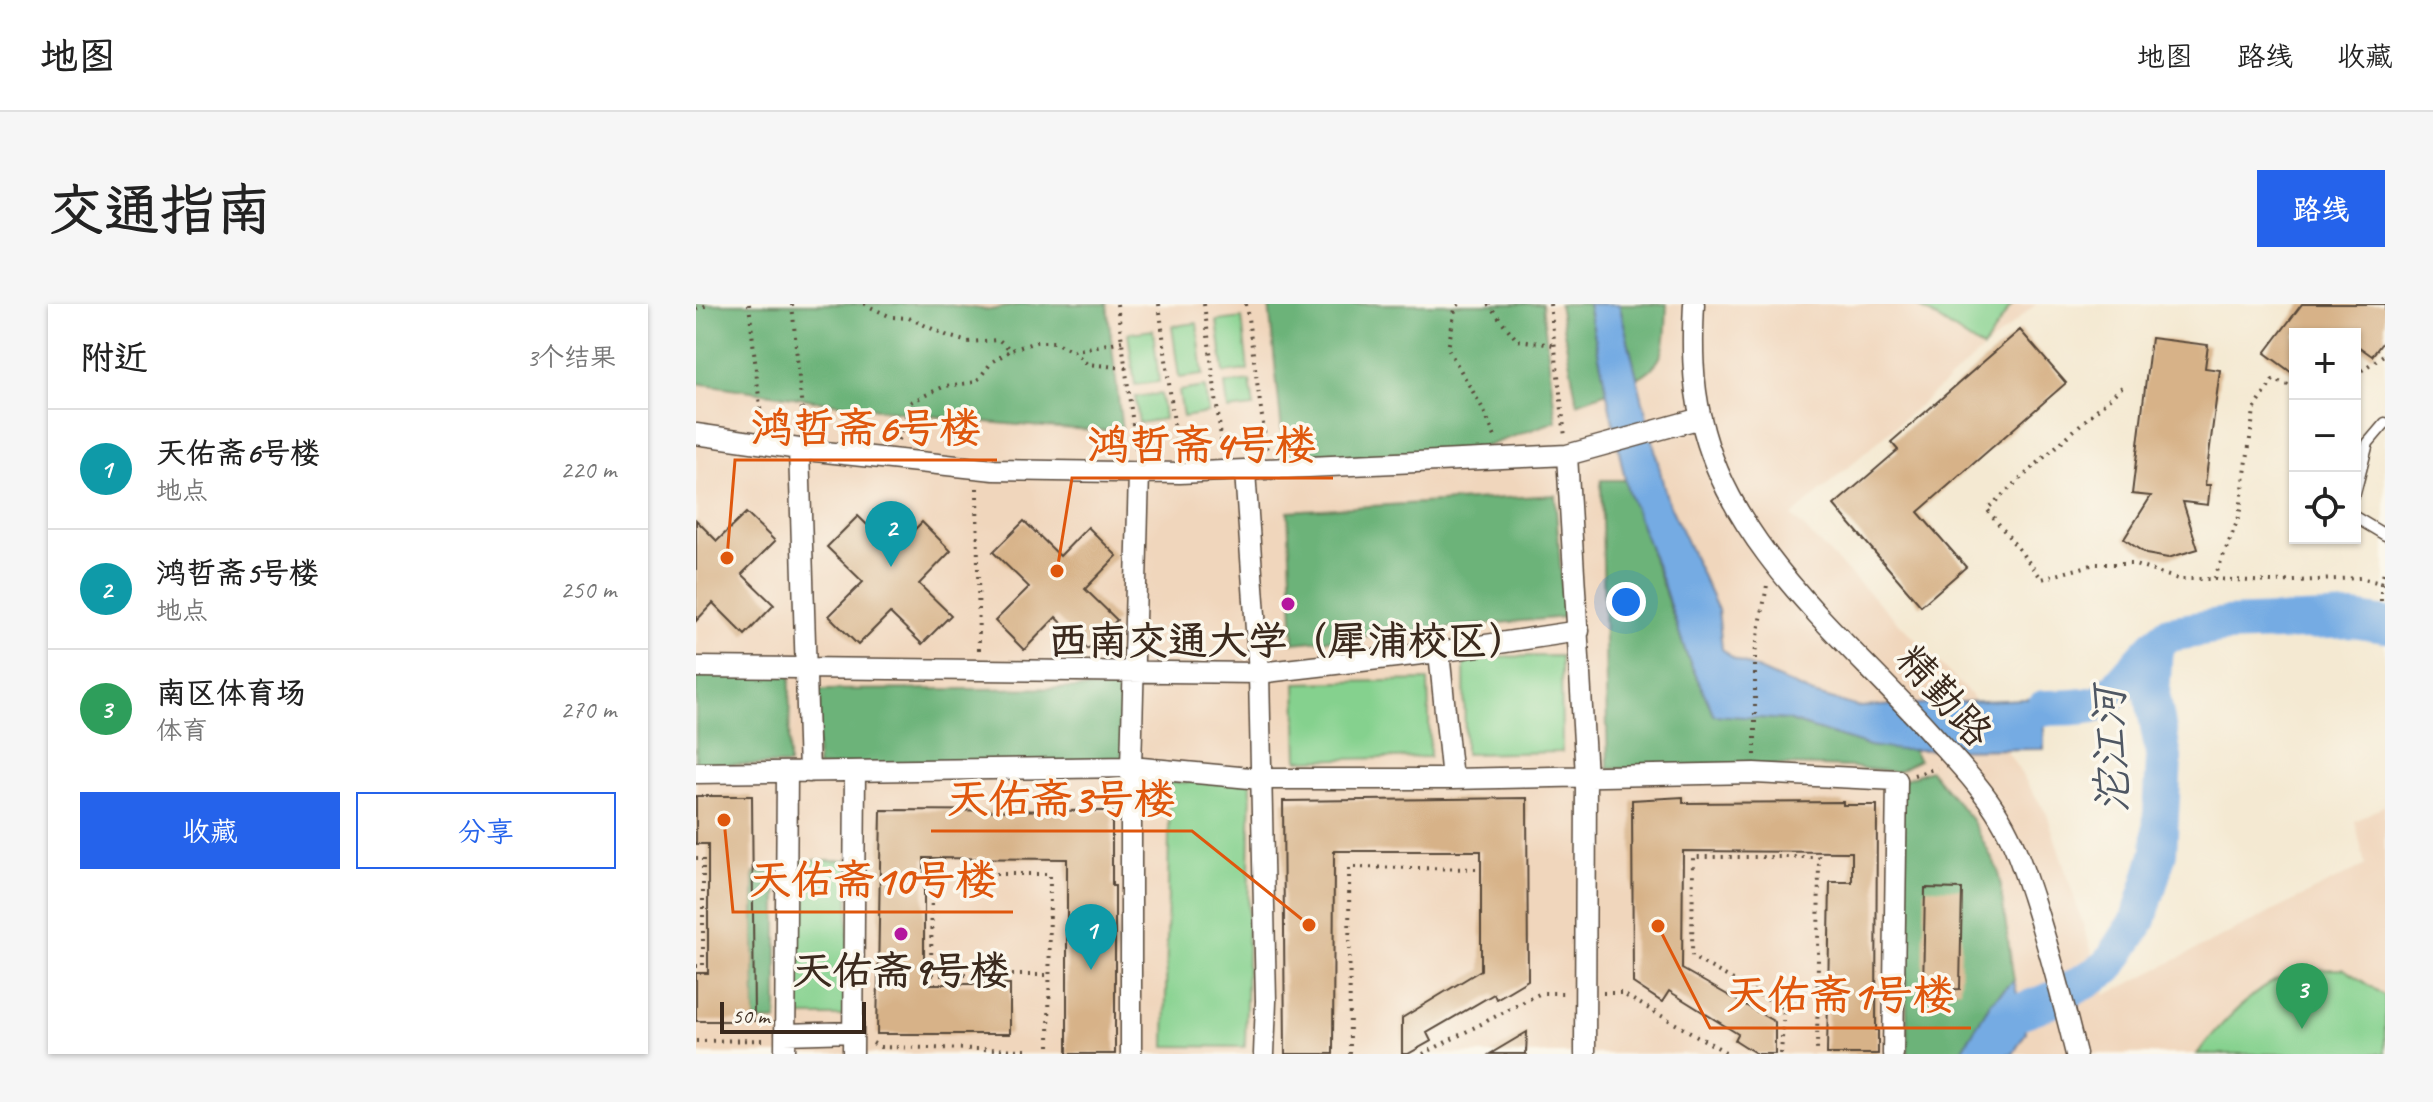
<!DOCTYPE html>
<html lang="zh">
<meta charset="utf-8">
<style>
:root{--surface:#fff;--page:#f6f6f6;--text:#222;--muted:#767676;--line:#e0e0e0;--accent:#2563eb}
body{margin:0;font-family:Caveat,"LXGW WenKai TC",sans-serif;background:var(--page);color:var(--text)}
.controls{position:absolute;right:24px;top:24px;display:grid;overflow:hidden;border-radius:0px;box-shadow:0 2px 6px #0004}
.controls button{width:72px;height:72px;display:grid;place-items:center;padding:0;border:0;border-bottom:2px solid var(--line);background:var(--surface);color:var(--text);font:40px sans-serif}
.scale{position:absolute;left:24px;bottom:20px;width:146px;box-sizing:border-box;padding-left:8px;border:4px solid #3b2a1e;border-top:0;font-size:22px;line-height:28px;white-space:nowrap;color:#3b2a1e;-webkit-text-stroke:6px #fbf7ec;paint-order:stroke}
.you{position:absolute;left:930px;top:298px;width:28px;height:28px;margin:-20px;border:6px solid #fff;border-radius:50%;background:#1a73e8;box-shadow:0 0 0 12px #1a73e833}
.badge{display:grid;place-items:center;width:52px;height:52px;border-radius:50%;background:var(--accent);color:#fff;font-size:26px;font-weight:700}
.pin{position:absolute;translate:-50% -66px;filter:drop-shadow(0 2px 4px #0008)}
.pin::after{content:'';position:absolute;top:42px;width:28px;height:24px;background:inherit;clip-path:polygon(0 0,100% 0,50% 100%)}
.list{margin:0;padding:0;list-style:none}
h2{display:flex;justify-content:space-between;align-items:center;height:104px;margin:0;padding:0 32px;font-size:34px}
h2 small{font-size:26px;font-weight:400;color:var(--muted)}
.list li{display:grid;grid-template-columns:52px 1fr auto;gap:24px;align-items:center;box-sizing:border-box;height:120px;padding:0 32px;border-top:2px solid var(--line)}
.list b{display:block;font-size:30px;white-space:nowrap}
.list p{margin:0;font-size:26px;white-space:nowrap;color:var(--muted)}
.list em{font-size:26px;font-style:normal;color:var(--muted)}
.actions{display:flex;gap:16px;padding:24px 32px}
.actions a{flex:1;padding:18px 0;border:2px solid var(--accent);border-radius:0px;text-align:center;font-size:28px;color:var(--accent)}
.actions .main{background:var(--accent);color:#fff}
.icon{flex:none;width:44px;height:44px;fill:none;stroke:currentColor;stroke-width:2;stroke-linecap:round;stroke-linejoin:round}
.map{position:relative;flex:none;width:1689px;height:750px;overflow:hidden;border-radius:0px}
header{display:flex;align-items:center;gap:48px;box-sizing:border-box;height:112px;padding:0 40px;background:var(--surface);border-bottom:2px solid var(--line)}
header strong{font-size:38px}
nav{display:flex;gap:44px;margin-inline-start:auto;font-size:28px}
.intro{display:flex;align-items:center;justify-content:space-between;box-sizing:border-box;height:192px;padding:0 48px}
h1{margin:0;font-size:56px}
.button{padding:20px 36px;border-radius:0px;background:var(--accent);color:#fff;font-size:28px;font-weight:700}
main{display:flex;gap:48px;padding:0 48px}
aside{flex:1;background:var(--surface);border-radius:0px;box-shadow:0 2px 6px #0004}
.map>svg:first-child{display:block}
.built{fill:#f0d6bc}
.green{fill:#85d18e;stroke:#607e56;stroke-width:2}
.forest{fill:#6cb379;stroke:#546e4c;stroke-width:2}
.water{fill:#74abe3;stroke:#586a80;stroke-width:2}
.lines{fill:none;stroke-linecap:round;stroke-linejoin:round}
.river{stroke:#74abe3;stroke-width:36}
.building{fill:#d7b288}
.service-casing{stroke:#574739;stroke-width:13}
.minor-casing{stroke:#574739;stroke-width:23}
.path{stroke:#574739;stroke-width:4;stroke-dasharray:2 6;stroke-linecap:butt}
.service{stroke:#fff;stroke-width:10}
.minor{stroke:#fff;stroke-width:20}
.poi-dot{fill:#b5179e;stroke:#fbf7ec;stroke-width:3}
.labels{text-anchor:middle;dominant-baseline:central;stroke-width:7;stroke-linejoin:round;paint-order:stroke}
.poi-label{font-size:40px;font-weight:bold;fill:#3b2a1e;stroke:#fbf7ec}
.street-label{font-size:40px;fill:#3b2a1e;stroke:#fbf7ec}
.water-label{font-size:42px;font-style:italic;fill:#4f5763;stroke:#fbf7ec}
.leader{fill:none;stroke:#df570d;stroke-width:3}
.callout-dot{fill:#df570d;stroke:#fbf7ec;stroke-width:3}
.callout-label{font-size:42px;text-anchor:middle;font-weight:bold;fill:#df570d;stroke:#fbf7ec;stroke-width:7;stroke-linejoin:round;paint-order:stroke}
</style>
<header>
<strong>地图</strong>
<nav><a>地图</a><a>路线</a><a>收藏</a></nav>
</header>
<div class="intro"><h1>交通指南</h1><a class="button">路线</a></div>
<main>
<aside>
<h2>附近<small>3个结果</small></h2>
<ul class="list">
<li><span class="badge" style="background:#0f9aa8">1</span><div><b>天佑斋6号楼</b><p>地点</p></div><em>220 m</em></li>
<li><span class="badge" style="background:#0f9aa8">2</span><div><b>鸿哲斋5号楼</b><p>地点</p></div><em>250 m</em></li>
<li><span class="badge" style="background:#2e9e5b">3</span><div><b>南区体育场</b><p>体育</p></div><em>270 m</em></li>
</ul>
<div class="actions"><a class="main">收藏</a><a>分享</a></div>
</aside>
<div class="map">
<svg width="1689" height="750" viewBox="0 0 1689 750">
<rect width="100%" height="100%" fill="#fbf7ec"/>
<filter id="ink" filterUnits="userSpaceOnUse"><feTurbulence type="fractalNoise" baseFrequency=".0125" numOctaves="2"/><feDisplacementMap in="SourceGraphic" scale="16" xChannelSelector="R" yChannelSelector="G"/><feConvolveMatrix kernelMatrix="1 2 1 2 8 2 1 2 1" color-interpolation-filters="sRGB"/></filter>
<filter id="wash" filterUnits="userSpaceOnUse"><feTurbulence type="fractalNoise" baseFrequency=".006" numOctaves="4" result="noise"/><feDisplacementMap in="SourceGraphic" scale="32" xChannelSelector="R" yChannelSelector="G"/><feGaussianBlur stdDeviation="1.8" result="paint"/><feColorMatrix in="noise" values="0 0 0 0 0 0 0 0 0 0 0 0 0 0 0 0 0 1.4 0 .05"/><feComposite in="paint" operator="in"/></filter>
<g filter="url(#wash)">
<rect width="100%" height="100%" fill="#f4e9d2"/>
<path class="built" d="M0,0h1340l-244,212 178,178 77,120 59,181 259,-130 -10,-44 30,-16v249h-1689z"/>
<path class="green" d="M1219,0h97l-29,45z
M546,14l6,52 -24,3 -7,-52z
M501,19l6,52 -24,3 -7,-52z
M457,26l6,52 -24,3 -7,-52z
M554,77l4,26 -26,3 -3,-26z
M509,83l3,26 -25,4 -4,-26z
M465,90l3,25 -25,4 -4,-26z
M865,352l1,96 -97,2 -1,-97z
M732,376l2,77 -132,3 -2,-77z
M474,478l81,1 -6,264 -80,-1z
M97,556h56l-2,156h-55z
M1648,665l41,27v58h-188c21,-27 48,-57 79,-74 20,-11 46,-10 68,-11z"/>
<path class="forest" d="M0,0h244l50,6 34,-6h83l15,127c-143,-4 -284,-28 -426,-48z
M573,0h273l14,117 -86,31 -185,10z
M863,0h29l19,88 -30,11z
M923,0h48c-2,33 3,58 -30,74z
M905,176h25l61,176 27,58 73,6 82,26 43,4 7,10 -23,12 -45,-5 -64,-2 -179,4z
M859,191l9,122 -270,26 -6,-132z
M0,371h94l-1,90 -93,-1z
M430,384v76l-309,3v-77z
M1234,466l42,50 26,50 16,111 -23,21 -31,52h-52l-8,-273z
M81,568v149h-23v-148z"/>
<path class="water" d="M892,0h31l48,195 51,111 4,39 12,10 79,35 46,13 185,-9v51l-145,1 -30,-4 -82,-26 -73,-5 -27,-59 -29,-87 -31,-80z
M1318,677l12,51 -13,22h-53l31,-52z"/>
<g class="lines">
<path class="river" d="M1348,404c19,-1 41,1 58,-6 7,-2 42,-46 53,-56
M1289,750l28,-40 44,-16 51,-31 31,-48 20,-67 5,-94 -12,-64 3,-48 14,-12 57,-9 127,-5 32,5"/>
</g>
<g id="blocks">
<path class="building" d="M1606,0h83v35l-13,17 -17,-12v-10h-60v41l-30,-22z
M1324,26l46,53 -148,129 48,55 -45,39 -87,-101 64,-55 -7,-8z
M1455,34l57,7 -3,23 15,2 -15,115h5l-2,20 -25,-3 15,47 -30,9 -22,-4 -22,-15 27,-43 -19,-2z
M50,209l29,28 -33,33 32,31 -29,30 -32,-32 -17,18v-101l21,21z
M162,212l36,35 28,-29 29,29 -32,33 32,31 -29,29 -32,-31 -32,32 -29,-29 34,-34 -36,-35z
M328,217l36,35 28,-29 29,29 -32,33 32,31 -29,29 -32,-32 -32,33 -29,-29 34,-34 -36,-35z
M0,492h56l2,225h-58v-48h12v-129h-12z
M987,493v6l160,-1v3h34l-1,225h2v24h-51l3,-172h22v-30l-169,-1 -1,118 93,53v32h-18l-22,-14 3,-6 -69,-43 -7,11 -29,-19 -1,-183z
M831,494l1,182 -32,19 -2,-5 -67,39 4,8 -23,13h-6v-36l79,-48v-119h-147l-1,203h-48l-2,-253z
M185,506l231,1v75h3v168h-48v-195l-143,-1v126h86v50h-133z
M1229,584l37,1 -2,100 -37,1z
M831,728l-1,22h-36z"/>
</g>
</g>
<g filter="url(#ink)">
<use href="#blocks" fill-opacity="0" stroke="#574739" stroke-width="2"/>
<g class="lines">
<defs>
<path id="service" d="M1659,189l13,-50 17,-20
M1659,213l30,18"/>
<path id="minor" d="M998,0c-2,39 -2,77 7,115 29,130 145,219 230,314 24,27 51,54 69,85 15,25 23,51 32,78 17,52 31,105 44,158
M0,130l110,16 188,20 186,3 387,-18 134,-37
M103,145l10,323
M871,151l19,321 -1,278
M549,167l14,202 7,328 -2,53
M743,348l13,127
M0,363l563,6 180,-21 140,-21
M0,469l435,-6 130,12h191l302,-6 143,7 -4,274
M89,730l68,-2
M89,750l2,-282
M157,750l2,-283
M435,750v-287l8,-294"/>
</defs>
<use href="#service" class="service-casing"/>
<use href="#minor" class="minor-casing"/>
<path class="path" d="M53,0l13,122
M96,0l12,128
M168,0l27,13 18,1 39,18 20,6 31,-2 12,10 25,-8h18l19,9 14,13 39,4
M421,0l20,151
M463,0l19,151
M508,0l19,149
M550,0l21,148
M763,0l-4,5 -7,40 35,60 13,30
M792,0l29,36 37,5
M854,0l15,133
M0,5l15,-5
M377,47l49,-10
M1659,71l30,-21
M1426,83l-135,122 55,70 53,-15h37l46,15h36l25,-62 15,-107 19,-30 22,7
M202,136l13,-38 34,-16 31,-4 16,-20 19,-12
M281,184l2,164
M1518,275l58,3 88,-4 21,5 4,-15
M1685,279v18h4
M1059,451v-101l12,-69
M1218,471l23,-7
M0,554h7v108h-7
M907,689h18l108,61
M0,737l69,-1
M177,739l7,4 149,3 3,4
M353,750l1,-180h-118l-1,101h119
M654,750l-1,-187 129,2
M727,750l118,-61h25
M1085,750l3,-46 -92,-51 1,-100h126l-2,197"/>
<use href="#service" class="service"/>
<use href="#minor" class="minor"/>
</g>
</g>
<g class="poi-dot">
<circle cx="592" cy="300" r="8"/>
<circle cx="205" cy="630" r="8"/>
</g>
<g class="labels">
<g class="poi-label">
<text x="592" y="337">西南交通大学（犀浦校区）</text>
<text x="205" y="667">天佑斋9号楼</text>
</g>
<g class="street-label">
<text transform="translate(1248 392) rotate(48)">精勤路</text>
</g>
<g class="water-label">
<text transform="translate(1415 446) rotate(-92)">沱江河</text>
</g>
</g>
<path class="leader" d="M31 254L39 156H301M361 267L376 174H637M613 621L496 527H235M28 516L37 608H317M962 622L1014 724H1275"/>
<g class="callout-dot">
<circle cx="31" cy="254" r="8"/>
<circle cx="361" cy="267" r="8"/>
<circle cx="613" cy="621" r="8"/>
<circle cx="28" cy="516" r="8"/>
<circle cx="962" cy="622" r="8"/>
</g>
<g class="callout-label">
<text x="170" y="138">鸿哲斋6号楼</text>
<text x="506" y="155">鸿哲斋4号楼</text>
<text x="365" y="509">天佑斋3号楼</text>
<text x="177" y="590">天佑斋10号楼</text>
<text x="1144" y="705">天佑斋1号楼</text>
</g>
</svg>
<div class="controls">
<button>+</button>
<button>−</button>
<button><svg class="icon" aria-label="locate" viewBox="0 0 24 24"><circle cx="12" cy="12" r="6"/><path d="M12 2v4M12 18v4M2 12h4M18 12h4"/></svg></button>
</div>
<div class="scale">50 m</div>
<div class="you"></div>
<div class="pin badge" style="left:395px;top:666px;background:#0f9aa8">1</div>
<div class="pin badge" style="left:195px;top:263px;background:#0f9aa8">2</div>
<div class="pin badge" style="left:1606px;top:725px;background:#2e9e5b">3</div>
</div>
</main>
